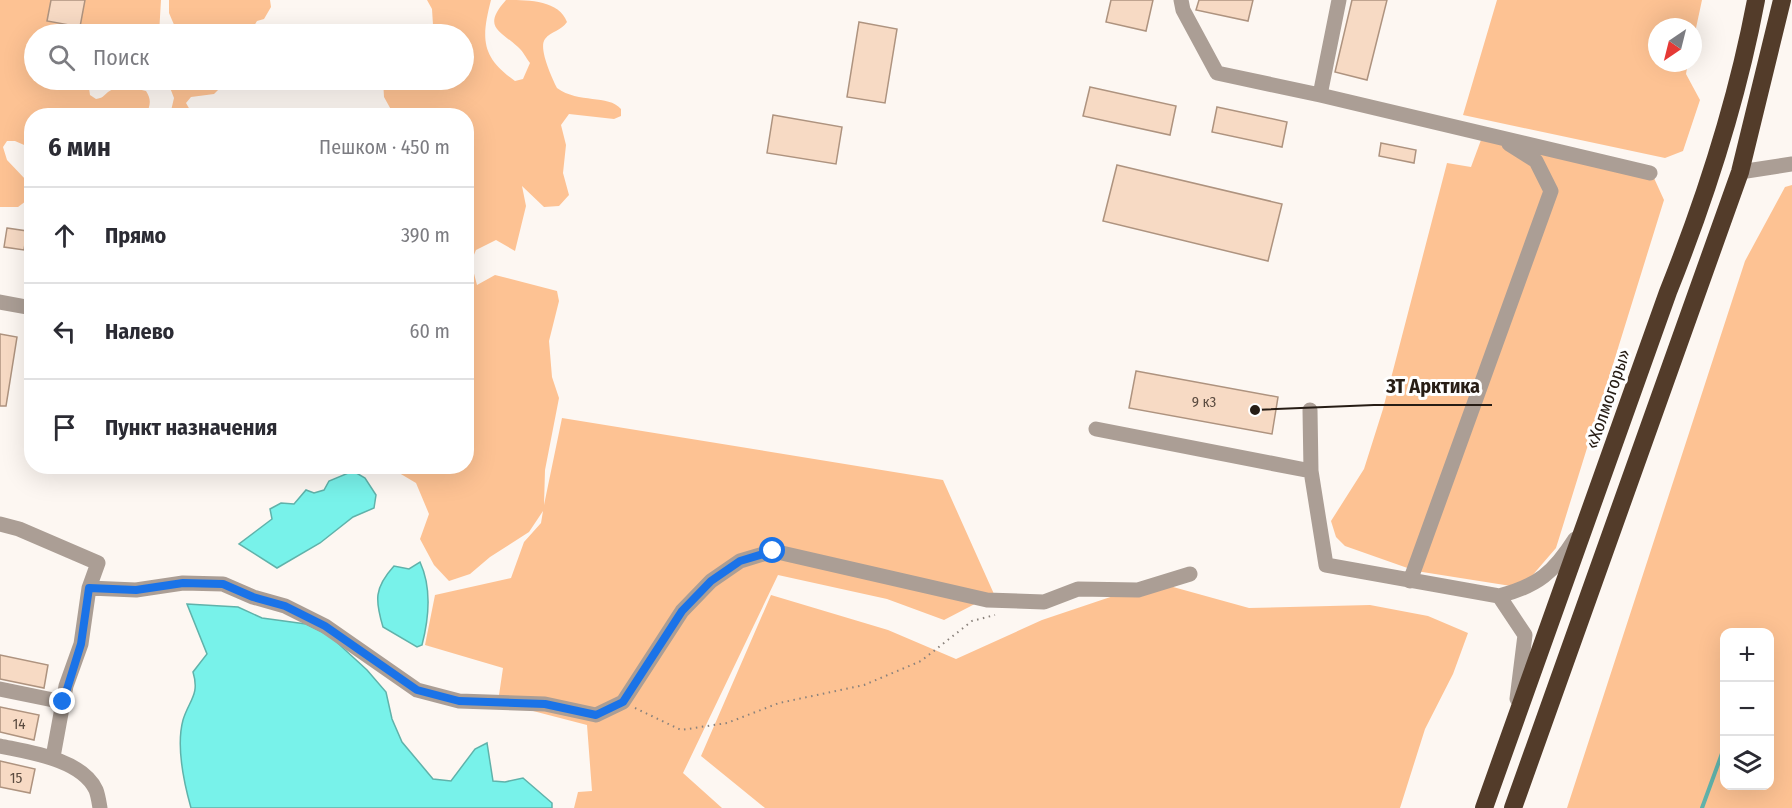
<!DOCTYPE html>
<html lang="ru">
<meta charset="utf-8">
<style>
:root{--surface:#fff;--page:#f7f7f7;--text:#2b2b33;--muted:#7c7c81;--line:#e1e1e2}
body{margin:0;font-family:"Fira Sans Condensed",sans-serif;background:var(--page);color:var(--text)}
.controls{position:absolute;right:18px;bottom:18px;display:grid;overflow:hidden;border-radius:12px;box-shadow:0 6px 24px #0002}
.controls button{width:54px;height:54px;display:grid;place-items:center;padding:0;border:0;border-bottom:2px solid var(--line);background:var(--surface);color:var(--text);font:30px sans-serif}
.compass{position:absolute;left:1648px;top:18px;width:54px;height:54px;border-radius:50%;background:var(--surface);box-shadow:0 6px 24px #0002;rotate:215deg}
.stop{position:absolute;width:18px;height:18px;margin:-14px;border:4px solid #1a73e8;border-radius:50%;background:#fff}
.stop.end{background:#1a73e8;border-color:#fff;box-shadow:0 2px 6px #0008}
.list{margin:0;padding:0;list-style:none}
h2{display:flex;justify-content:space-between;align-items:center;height:78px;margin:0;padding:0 24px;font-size:26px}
h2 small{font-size:20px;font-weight:400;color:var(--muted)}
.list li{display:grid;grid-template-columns:39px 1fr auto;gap:18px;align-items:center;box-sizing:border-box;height:96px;padding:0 24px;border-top:2px solid var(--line)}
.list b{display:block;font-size:22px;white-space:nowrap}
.list em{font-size:20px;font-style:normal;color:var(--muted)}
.icon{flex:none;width:33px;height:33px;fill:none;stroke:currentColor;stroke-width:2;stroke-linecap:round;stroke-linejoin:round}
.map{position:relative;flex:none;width:1792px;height:808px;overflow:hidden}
.search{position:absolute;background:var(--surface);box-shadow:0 6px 24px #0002;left:24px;top:24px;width:450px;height:66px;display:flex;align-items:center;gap:15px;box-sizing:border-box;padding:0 21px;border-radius:33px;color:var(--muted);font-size:22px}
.panel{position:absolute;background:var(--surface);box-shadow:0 6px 24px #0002;left:24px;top:108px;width:450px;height:366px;border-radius:24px}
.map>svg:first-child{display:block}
.green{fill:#fdc293;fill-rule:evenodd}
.water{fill:#78f2ea;stroke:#60b2aa;stroke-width:1.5}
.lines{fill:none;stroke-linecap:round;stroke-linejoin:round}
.stream{stroke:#60b2aa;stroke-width:4}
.building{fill:#f7dac4;stroke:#ae937f;stroke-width:1.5}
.path{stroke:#8a827c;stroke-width:2;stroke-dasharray:1.5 4.5;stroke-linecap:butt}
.minor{stroke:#ab9e95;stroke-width:15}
.highway{stroke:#533c2a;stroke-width:18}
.route{stroke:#1a73e8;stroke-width:8}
.labels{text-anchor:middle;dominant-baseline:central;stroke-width:6;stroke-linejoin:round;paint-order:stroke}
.number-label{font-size:15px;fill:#5b4c41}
.street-label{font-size:18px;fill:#271d15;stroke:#fff}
.leader{fill:none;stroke:#271d15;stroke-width:2}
.callout-dot{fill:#271d15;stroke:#fff;stroke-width:2}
.callout-label{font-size:20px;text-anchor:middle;font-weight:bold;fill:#271d15;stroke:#fff;stroke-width:6;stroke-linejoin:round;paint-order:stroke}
</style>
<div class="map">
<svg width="1792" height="808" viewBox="0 0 1792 808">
<rect width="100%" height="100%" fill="#fdf7f2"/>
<path class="green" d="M0,0h161l-2,34h-125v46h63l-5,2 -3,6 1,7 6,4c7,-1 7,-3 12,-7 11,-8 26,-4 38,-1 6,9 4,15 0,24l-114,1 -1,32 -16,-7h-8l-4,6 4,13 19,20 4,18 -12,9h-18z
M169,0h101l1,7 -7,12 -7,2 -3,5 8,8h-84l-9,-21z
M427,0h64c-10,39 -10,57 24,81l8,-2 7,-16c-4,-5 -7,-12 -12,-16 -19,-17 -36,-20 -12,-47 22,0 53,0 61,22 -6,9 -16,9 -22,17 -7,9 7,39 12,49 22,16 51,6 64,21v7l-7,3 -45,-5 -8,11 5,20 -3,28 6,22 -10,11 -15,1 -22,-21 4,20 -11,45 -19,-11 -20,10 -5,12 6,23 18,-10 62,16 2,10 -10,40 3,36 7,21 -14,72 -1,35 18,-87 381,62 51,114 -50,26 -57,-21 -109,-24 -95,198 39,35h-148l4,-16 14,-1 -5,-66 -89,-23 5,-34 -78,-23 10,-50 76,-17 13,-36 17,-19 2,-12 -14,21 -39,25 -20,17 -21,7 -15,-16 -14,-26 9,-25 -13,-31 -27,-16 77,-1v-350l-72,-1 -10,-18 -1,-17h81v-46h-72l41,-9 -1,-16z
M1497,0h205l-9,42v-15h-36v36h31l-2,11 14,26 -17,51 -18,7 -202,-43z
M167,80h52l5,4 -10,10 -23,3 -5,6 4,7 8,5h-28l4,-17z
M1481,140l173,38 10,22 -108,348 -25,29 -20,9 -95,-15 -71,-25 -9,-9 -5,-16 33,-52 19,-60 64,-246 24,4z
M1792,185v623h-225l178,-547 40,-74zM1724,632h46v154h-46z
M1155,582l94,26 121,-3 58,11 40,17 -15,41 -28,55 -25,79h-635l-64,-52 70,-161 117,35 68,29 86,-39z"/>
<path class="water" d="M353,471l12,7 11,17 -2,13 -21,9 -33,26 -43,25 -38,-24 33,-25 -2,-10 11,-6 13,1 12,-14 8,3 10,-3 5,-9z
M420,562c12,26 9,56 2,83l-5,2 -34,-20c-8,-27 -9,-39 11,-61l15,3z
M187,604l51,3 24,11 44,6 24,12 37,34 19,22 6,27 10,23 31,37 18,2 24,-32 12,-6 6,38 12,1 18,-4 29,25v5h-361c-7,-25 -15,-62 -8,-88 6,-20 17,-25 10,-48l14,-18z"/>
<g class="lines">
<path class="stream" d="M1702,808l22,-60"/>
</g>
<path class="building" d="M51,0h34l-5,27 -33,-6z
M1111,0h42l-7,31 -40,-9z
M1199,0h54l-5,21 -52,-11z
M1352,0h35l-20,80 -32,-8z
M859,22l38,7 -12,74 -38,-6z
M1090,87l86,19 -6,29 -87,-19z
M1217,107l70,15 -5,25 -70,-15z
M773,115l69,12 -6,37 -69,-11z
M1381,143l35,7 -2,13 -35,-7z
M1117,165l165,39 -14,57 -165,-40z
M7,228l20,3 -3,19 -20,-3z
M0,334l17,3 -11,69h-6z
M1136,371l142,26 -6,37 -143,-26z
M0,655l48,10 -4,23 -44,-9z
M0,707l39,8 -5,25 -34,-8z
M0,761l35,8 -5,24 -30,-6z"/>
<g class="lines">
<path class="path" d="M635,708l46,22 46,-7 52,-20 85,-18 57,-24 51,-40 23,-6"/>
<path class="minor" d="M1181,0l2,10 34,63 103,22 330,78
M1320,95l19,-95
M1740,172l52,-8
M0,302l32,6
M1310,410l1,61
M1096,429l215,42 15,94 173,31c39,-10 55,-24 76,-57
M0,524l19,5 79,34 -9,25
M1410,581l141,-390 -15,-30 -27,-17
M1499,596l26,39 -8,64
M0,689l63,13
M0,746c28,6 82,13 96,44 2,5 3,12 4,18
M53,757l13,-71 15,-42 8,-56 47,2 47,-7 40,1 30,13 32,9 40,20 92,64 42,11 86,3 51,11 27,-13 59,-91 29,-30 29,-20 33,-10 214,49 57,2 34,-13 60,1 52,-16"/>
<path class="highway" d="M1484,808l184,-516c38,-95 69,-191 88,-292
M1513,808l227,-636 42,-172"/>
</g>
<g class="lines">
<path class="route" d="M63,702l18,-58 8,-56 47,2 47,-7 40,1 30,13 32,9 40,20 92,64 42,11 86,3 51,11 27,-13 59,-91 29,-30 29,-20 33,-10"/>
</g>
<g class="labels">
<g class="number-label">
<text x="1204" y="402">9 к3</text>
<text x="19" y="724">14</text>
<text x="16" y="778">15</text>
</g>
<g class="street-label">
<text transform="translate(1608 399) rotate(-71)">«Холмогоры»</text>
</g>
</g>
<path class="leader" d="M1255 410L1374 405H1492"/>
<circle class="callout-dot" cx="1255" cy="410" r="6"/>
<g class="callout-label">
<text x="1433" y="393">ЗТ Арктика</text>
</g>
</svg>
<div class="controls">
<button>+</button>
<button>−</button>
<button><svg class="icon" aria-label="layers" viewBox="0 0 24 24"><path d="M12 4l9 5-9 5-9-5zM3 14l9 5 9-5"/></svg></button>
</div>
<svg class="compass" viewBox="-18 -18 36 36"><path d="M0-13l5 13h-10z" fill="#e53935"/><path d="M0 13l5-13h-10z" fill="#7c7c81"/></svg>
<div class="stop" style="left:773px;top:551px"></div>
<div class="stop end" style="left:63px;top:702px"></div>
<div class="search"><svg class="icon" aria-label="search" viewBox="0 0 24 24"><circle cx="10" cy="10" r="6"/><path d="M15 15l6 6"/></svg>Поиск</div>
<section class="panel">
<h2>6 мин<small>Пешком · 450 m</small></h2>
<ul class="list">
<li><svg class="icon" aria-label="ahead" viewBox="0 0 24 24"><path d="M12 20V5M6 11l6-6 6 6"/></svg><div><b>Прямо</b></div><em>390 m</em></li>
<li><svg class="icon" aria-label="left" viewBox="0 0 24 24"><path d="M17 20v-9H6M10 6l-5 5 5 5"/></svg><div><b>Налево</b></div><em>60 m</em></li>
<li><svg class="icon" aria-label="arrive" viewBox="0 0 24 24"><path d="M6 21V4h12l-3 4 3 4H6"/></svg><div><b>Пункт назначения</b></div></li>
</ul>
</section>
</div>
